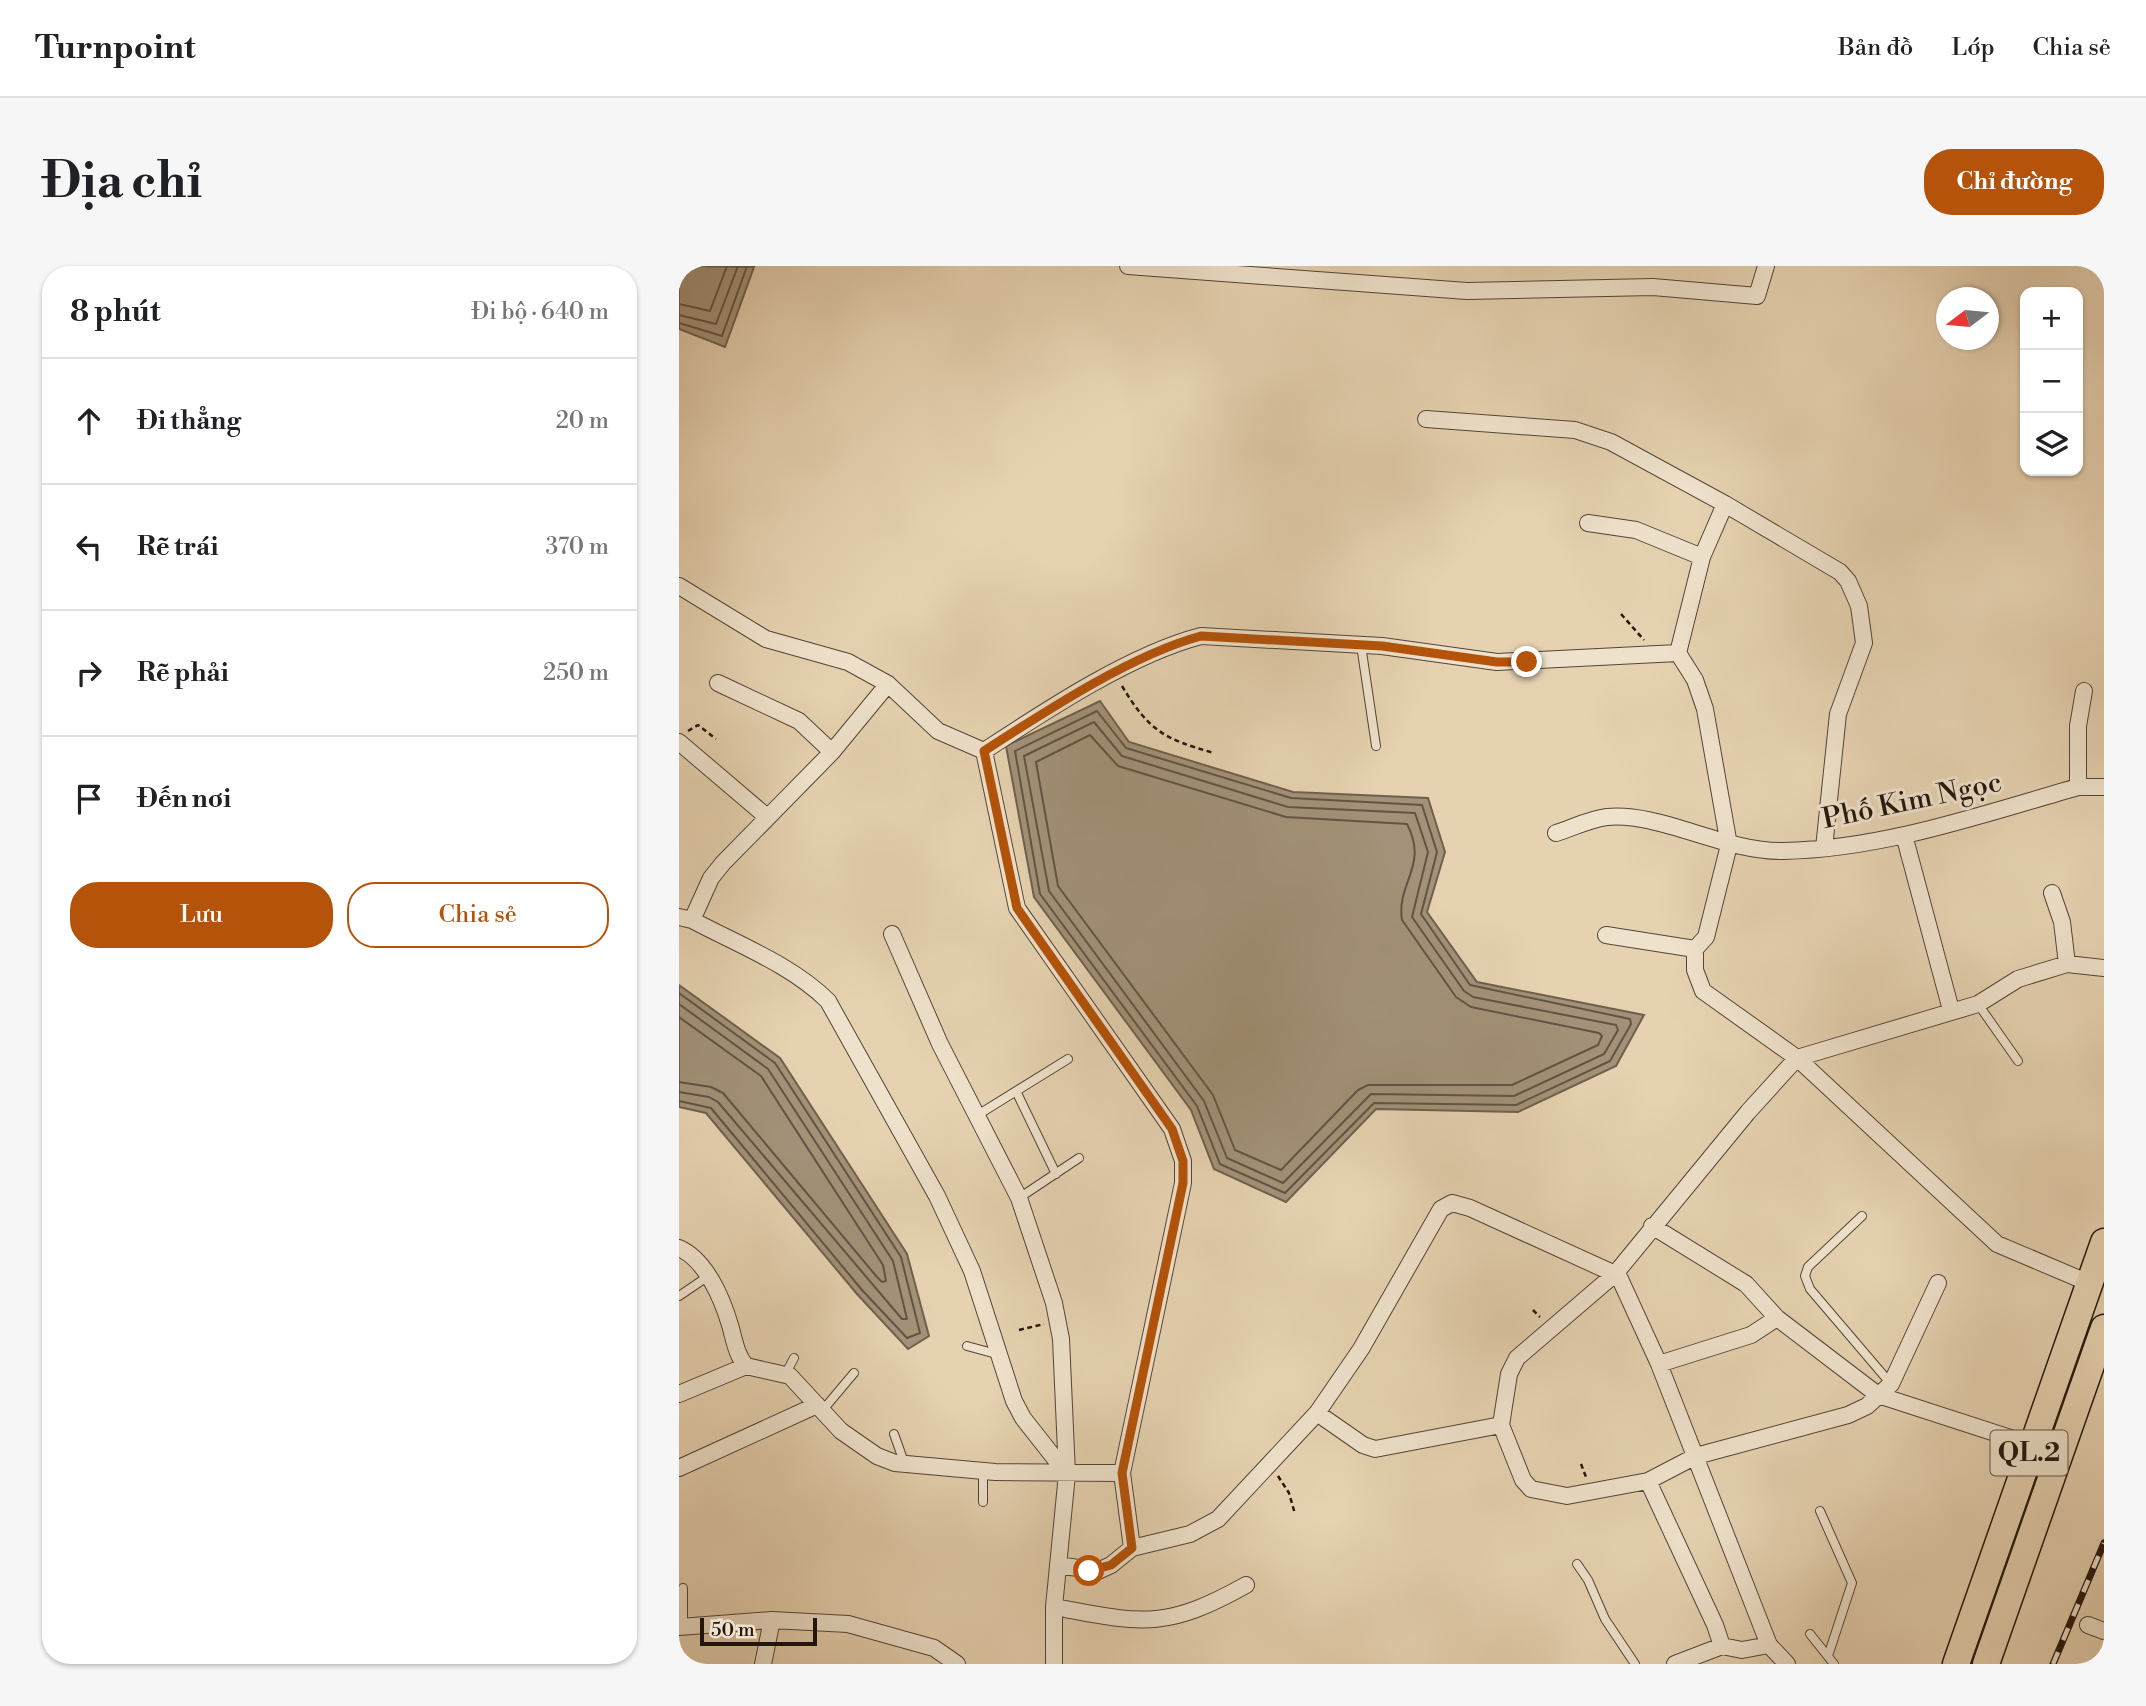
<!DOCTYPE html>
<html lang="vi">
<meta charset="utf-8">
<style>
:root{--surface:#fff;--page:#f6f6f6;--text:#202124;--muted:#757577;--line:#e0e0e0;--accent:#b45309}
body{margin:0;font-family:"Libre Bodoni",serif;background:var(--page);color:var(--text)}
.controls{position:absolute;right:21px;top:21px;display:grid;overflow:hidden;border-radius:14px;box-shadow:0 2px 5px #0004}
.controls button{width:63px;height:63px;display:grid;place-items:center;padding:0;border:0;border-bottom:2px solid var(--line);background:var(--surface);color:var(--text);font:35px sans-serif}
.compass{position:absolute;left:1257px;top:21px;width:63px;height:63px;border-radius:50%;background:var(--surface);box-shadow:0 2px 5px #0004;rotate:254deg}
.scale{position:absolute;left:21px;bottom:18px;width:117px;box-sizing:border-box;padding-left:7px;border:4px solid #22160d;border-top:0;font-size:19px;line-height:24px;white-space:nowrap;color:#22160d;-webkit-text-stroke:5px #efe2cc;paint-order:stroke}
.stop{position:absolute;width:21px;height:21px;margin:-16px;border:5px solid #b45309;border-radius:50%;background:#fff}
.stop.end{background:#b45309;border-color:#fff;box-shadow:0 2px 7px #0008}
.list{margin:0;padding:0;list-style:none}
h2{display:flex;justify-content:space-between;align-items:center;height:91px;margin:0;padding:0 28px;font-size:30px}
h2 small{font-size:23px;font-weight:400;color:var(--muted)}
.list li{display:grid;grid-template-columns:46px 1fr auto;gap:21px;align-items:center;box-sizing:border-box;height:126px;padding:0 28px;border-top:2px solid var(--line)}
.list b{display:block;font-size:26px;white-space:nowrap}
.list em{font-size:23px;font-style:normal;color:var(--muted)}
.actions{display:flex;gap:14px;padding:21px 28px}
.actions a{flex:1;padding:16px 0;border:2px solid var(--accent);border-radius:28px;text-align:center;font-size:24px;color:var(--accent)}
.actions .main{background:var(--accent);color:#fff}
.icon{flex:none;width:38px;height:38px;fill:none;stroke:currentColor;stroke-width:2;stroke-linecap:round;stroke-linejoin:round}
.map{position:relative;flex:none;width:1425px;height:1398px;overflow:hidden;border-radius:28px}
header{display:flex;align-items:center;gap:42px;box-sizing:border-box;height:98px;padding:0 35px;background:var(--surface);border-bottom:2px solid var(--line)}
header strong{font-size:33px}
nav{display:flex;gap:38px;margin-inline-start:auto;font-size:24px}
.intro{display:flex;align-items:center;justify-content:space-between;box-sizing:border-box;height:168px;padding:0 42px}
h1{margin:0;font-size:49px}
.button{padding:18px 32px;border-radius:28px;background:var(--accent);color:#fff;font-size:24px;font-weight:700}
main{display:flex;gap:42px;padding:0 42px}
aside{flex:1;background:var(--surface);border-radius:28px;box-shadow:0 2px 5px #0004}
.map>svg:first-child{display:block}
.water{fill:#a39279;stroke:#6f604e;stroke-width:2}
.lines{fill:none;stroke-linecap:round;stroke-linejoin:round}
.shore{stroke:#625443;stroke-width:2}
.service-casing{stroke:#534536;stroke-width:10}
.minor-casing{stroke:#534536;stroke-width:18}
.primary-casing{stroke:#22160d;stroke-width:29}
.path{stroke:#22160d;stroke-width:2.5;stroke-dasharray:5 3.5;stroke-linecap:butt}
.service{stroke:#efe2cc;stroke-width:8}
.minor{stroke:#efe2cc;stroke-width:16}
.primary{stroke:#e6d2b1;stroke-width:26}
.rail-casing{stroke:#22160d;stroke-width:7}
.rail{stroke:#efe2cc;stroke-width:4.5;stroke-dasharray:13;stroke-linecap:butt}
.route{stroke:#b45309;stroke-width:9}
.labels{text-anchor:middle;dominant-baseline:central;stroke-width:6;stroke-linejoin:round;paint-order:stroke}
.shield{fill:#efe2cc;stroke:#605346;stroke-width:2}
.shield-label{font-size:26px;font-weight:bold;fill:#22160d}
.street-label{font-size:28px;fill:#22160d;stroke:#efe2cc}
</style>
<header>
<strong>Turnpoint</strong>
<nav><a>Bản đồ</a><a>Lớp</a><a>Chia sẻ</a></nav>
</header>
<div class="intro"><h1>Địa chỉ</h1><a class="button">Chỉ đường</a></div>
<main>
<aside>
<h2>8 phút<small>Đi bộ · 640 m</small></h2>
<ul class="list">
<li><svg class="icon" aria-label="ahead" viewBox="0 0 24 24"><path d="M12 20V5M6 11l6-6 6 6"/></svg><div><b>Đi thẳng</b></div><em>20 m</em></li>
<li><svg class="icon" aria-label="left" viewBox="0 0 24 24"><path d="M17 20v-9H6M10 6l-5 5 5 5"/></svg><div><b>Rẽ trái</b></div><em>370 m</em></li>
<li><svg class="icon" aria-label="right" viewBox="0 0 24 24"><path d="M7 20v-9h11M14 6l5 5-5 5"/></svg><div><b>Rẽ phải</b></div><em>250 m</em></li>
<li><svg class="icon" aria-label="arrive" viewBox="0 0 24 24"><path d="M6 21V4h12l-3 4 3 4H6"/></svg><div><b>Đến nơi</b></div></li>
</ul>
<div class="actions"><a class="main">Lưu</a><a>Chia sẻ</a></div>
</aside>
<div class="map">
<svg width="1425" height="1398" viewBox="0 0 1425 1398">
<rect width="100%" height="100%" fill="#e6d2b1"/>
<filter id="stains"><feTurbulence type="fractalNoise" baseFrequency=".00286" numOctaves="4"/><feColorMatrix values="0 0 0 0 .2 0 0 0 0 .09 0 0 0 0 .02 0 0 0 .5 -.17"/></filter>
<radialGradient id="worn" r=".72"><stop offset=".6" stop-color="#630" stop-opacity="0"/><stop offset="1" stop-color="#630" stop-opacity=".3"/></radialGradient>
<path class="water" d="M0,0l75,1 -29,80 -46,-18z
M421,435l29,41 164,50 135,6 17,54 -18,60 50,70 167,33 -28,51 -98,46 -142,-3 -90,93 -72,-33 -23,-59 -157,-213 -28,-151z
M0,719l101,73 127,196 22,82 -21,13 -51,-55 -151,-181 -27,-6z"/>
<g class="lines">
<path class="shore" d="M0,38l31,7 17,-45
M0,49l37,9 22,-58
M0,57l43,13 25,-70
M418,445l29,37 165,50 131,7 15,47 -16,62 49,71 160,34 1,5 -21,37 -94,44 -142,-2 -89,90 -65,-29 -23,-58 -157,-212 -25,-143z
M415,456l28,34 166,51 127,6 13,39 -16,65 52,74 9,6 143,28 2,5 -14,24 -90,42 -143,-2 -88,89 -56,-25 -23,-57 -155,-210 -25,-135z
M411,469l28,31 168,51 121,7c22,42 -11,59 -5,96l54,77 15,10 128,26 3,3 -4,9 -86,40h-144l-10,5 -77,80 -46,-20 -22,-55 -155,-209 -22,-124z
M0,727l96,70 126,194 19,76 -13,5 -45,-48 -151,-182 -32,-7
M0,738l89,65 125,192 14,58h-5l-184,-217 -9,-5 -30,-5
M0,751l82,59 122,189 3,16 -4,1 -5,-5 -154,-184 -12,-6 -32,-5"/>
<defs>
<path id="service" d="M682,379l15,101
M1299,738l40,57
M337,825l40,83
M297,850l92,-57
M340,932l60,-40
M1183,950l-54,51 -3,9 5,13 81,95
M0,1030l28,-19
M288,1080l33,9
M107,1107l8,-15
M143,1145l32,-38
M215,1168l11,31
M304,1236v-30
M1141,1245l32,72 -24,73
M898,1298l11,16 17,39 30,45
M4,1322v39
M1131,1368l24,30"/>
<path id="minor" d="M449,0l339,25 186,-4 104,9 9,-30
M747,153l149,11 36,12 114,62 115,68 8,9 11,25 5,37 -26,71 -14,134
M1046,238l-23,53 -24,96 17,27 10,29 24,136 -23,92 -11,12v21l8,21 94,67 200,186 92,39
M909,257l48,7 66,27
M0,320l87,53 82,23 40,22 50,47 46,20
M39,417l81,38 33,31
M0,476l88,75
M305,485l33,157 155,221 11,32v22l-61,290 10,75
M305,485c61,-40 147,-97 217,-115l181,10 115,16 181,-9
M1399,521v-61l6,-35
M877,567c16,-5 34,-14 51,-16 54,-5 117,35 176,34 101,-2 200,-37 295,-64h26
M1225,569l47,175
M1373,627l10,29 5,42
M0,651l13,3c45,24 100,45 136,81l109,195 35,75 42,130 9,17 44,56
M13,654l19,-42 12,-15 109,-111 56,-68
M213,668l48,110 79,154 35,105 7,36 6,135 -13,133v57
M927,669l89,14
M973,960l94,58 31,34 101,77 154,50
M0,982c27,12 43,50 51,77 4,13 6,30 16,41
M1259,1017l-47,101 -24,22 -19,9 -152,41 -48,25 -81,15 -36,-7 -8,-9 -22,-55 8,-51 8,-16 98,-84 133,-162 49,-54 181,-54 40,-25 49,-15 37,4
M980,1098l92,-29 26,-17
M0,1128l67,-28 44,10 51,55 36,25 18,7 100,9 127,1
M638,1147l46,32 12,4 126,-24
M0,1202l138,-63
M969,1215l67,144 7,21
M379,1299l40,6 13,-6 21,-17 58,-14 28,-15 99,-106 44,-64 80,-140 11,-6 18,5 145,66 5,5 39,85 110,281 18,19
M375,1341c87,16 110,24 192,-22
M1409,1359l16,6
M0,1361l93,-7 76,4 86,24 23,16
M84,1398l9,-44
M996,1398l47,-18 20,4 27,-5"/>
<path id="primary" d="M1277,1398l148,-422
M1307,1398l118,-336"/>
</defs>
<use href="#service" class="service-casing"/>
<use href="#minor" class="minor-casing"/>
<use href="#primary" class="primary-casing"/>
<path class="path" d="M942,348l23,26
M443,420c27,45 42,53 92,67
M9,465l10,-6 18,14
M854,1044l7,7
M340,1064l25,-6
M902,1198l5,13
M599,1210l11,17 6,21"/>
<use href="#service" class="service"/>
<use href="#minor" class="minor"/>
<use href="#primary" class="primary"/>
<defs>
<path id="rail" d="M1374,1398l51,-121"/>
</defs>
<use href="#rail" class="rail-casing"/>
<use href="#rail" class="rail"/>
</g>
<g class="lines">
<path class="route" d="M410,1305l22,-6 21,-17 -10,-75 61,-290v-22l-11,-32 -155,-221 -33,-157c62,-40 147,-96 217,-115l181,10 115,16h30"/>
</g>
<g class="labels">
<rect class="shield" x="1311.5" y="1164.5" width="77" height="45" rx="5"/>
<g class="shield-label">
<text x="1350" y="1187">QL.2</text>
</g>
<g class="street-label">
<text transform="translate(1233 535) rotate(-12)">Phố Kim Ngọc</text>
</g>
</g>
<rect width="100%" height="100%" filter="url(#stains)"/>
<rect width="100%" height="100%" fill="url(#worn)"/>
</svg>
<div class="controls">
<button>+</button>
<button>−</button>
<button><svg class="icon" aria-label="layers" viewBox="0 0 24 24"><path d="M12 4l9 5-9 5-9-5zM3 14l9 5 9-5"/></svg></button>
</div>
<svg class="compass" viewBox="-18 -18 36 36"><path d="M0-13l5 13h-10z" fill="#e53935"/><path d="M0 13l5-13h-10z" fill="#757577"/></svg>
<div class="scale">50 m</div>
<div class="stop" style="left:410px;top:1305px"></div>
<div class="stop end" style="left:848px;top:396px"></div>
</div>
</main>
